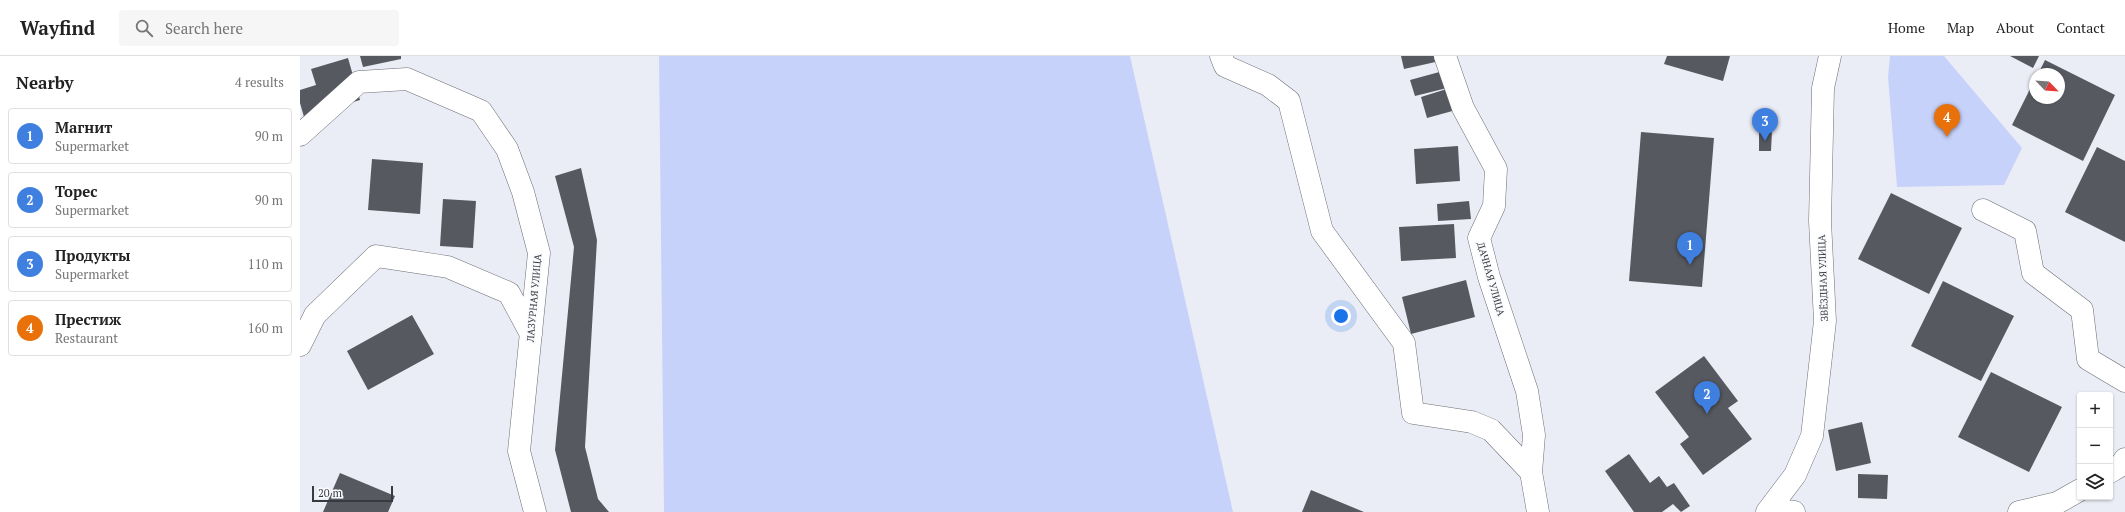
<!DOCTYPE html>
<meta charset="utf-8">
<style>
:root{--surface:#fff;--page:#f6f6f6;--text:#222;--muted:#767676;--line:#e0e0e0;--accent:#0b8043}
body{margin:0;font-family:"PT Serif",serif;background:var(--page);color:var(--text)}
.controls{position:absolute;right:12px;bottom:12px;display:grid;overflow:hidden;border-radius:4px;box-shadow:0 1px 3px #0004}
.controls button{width:36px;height:36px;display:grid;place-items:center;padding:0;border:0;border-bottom:1px solid var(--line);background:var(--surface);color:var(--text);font:20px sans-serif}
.compass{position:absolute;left:1729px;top:12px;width:36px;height:36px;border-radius:50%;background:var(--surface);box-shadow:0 1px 3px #0004;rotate:115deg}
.scale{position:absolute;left:12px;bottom:10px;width:81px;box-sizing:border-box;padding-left:4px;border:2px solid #393a3d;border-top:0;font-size:11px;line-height:14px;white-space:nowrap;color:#393a3d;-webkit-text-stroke:3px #fafbfe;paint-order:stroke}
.you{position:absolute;left:1041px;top:260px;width:14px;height:14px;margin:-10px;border:3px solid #fff;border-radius:50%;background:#1a73e8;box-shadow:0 0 0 6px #1a73e833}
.badge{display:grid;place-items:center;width:26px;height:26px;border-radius:50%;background:var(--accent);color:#fff;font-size:13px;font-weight:700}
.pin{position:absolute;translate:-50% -33px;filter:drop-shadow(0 1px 2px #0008)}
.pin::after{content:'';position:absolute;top:21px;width:14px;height:12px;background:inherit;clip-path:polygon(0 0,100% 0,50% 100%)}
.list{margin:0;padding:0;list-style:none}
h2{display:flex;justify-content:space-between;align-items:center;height:52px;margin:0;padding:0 16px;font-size:17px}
h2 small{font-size:13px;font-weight:400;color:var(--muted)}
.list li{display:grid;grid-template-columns:26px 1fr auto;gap:12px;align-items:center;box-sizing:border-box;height:56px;margin:0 8px 8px;padding:0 8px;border:1px solid var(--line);border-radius:4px}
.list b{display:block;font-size:15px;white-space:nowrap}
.list p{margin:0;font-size:13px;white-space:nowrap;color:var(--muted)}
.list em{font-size:13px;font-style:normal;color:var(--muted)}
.icon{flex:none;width:22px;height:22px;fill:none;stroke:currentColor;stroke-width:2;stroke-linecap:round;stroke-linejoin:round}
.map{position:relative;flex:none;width:1825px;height:456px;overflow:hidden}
header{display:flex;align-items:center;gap:24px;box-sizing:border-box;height:56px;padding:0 20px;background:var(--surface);border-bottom:1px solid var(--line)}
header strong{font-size:19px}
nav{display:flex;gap:22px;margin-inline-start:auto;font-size:14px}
.search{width:280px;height:36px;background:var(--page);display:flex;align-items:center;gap:10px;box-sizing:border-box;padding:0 14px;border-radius:4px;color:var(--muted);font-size:15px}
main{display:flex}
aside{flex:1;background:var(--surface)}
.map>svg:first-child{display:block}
.green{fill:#c7d2fa}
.building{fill:#575960}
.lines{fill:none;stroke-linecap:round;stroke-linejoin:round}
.minor-casing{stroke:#6c6e75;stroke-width:23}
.minor{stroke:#fff;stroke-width:22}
.labels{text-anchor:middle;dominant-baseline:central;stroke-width:4;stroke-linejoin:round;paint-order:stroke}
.street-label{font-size:10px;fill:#393a3d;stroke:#fafbfe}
</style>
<header>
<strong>Wayfind</strong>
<div class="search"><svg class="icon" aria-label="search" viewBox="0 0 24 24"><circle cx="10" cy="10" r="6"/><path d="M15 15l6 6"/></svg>Search here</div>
<nav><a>Home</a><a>Map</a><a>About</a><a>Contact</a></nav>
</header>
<main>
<aside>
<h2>Nearby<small>4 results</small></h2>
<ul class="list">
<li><span class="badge" style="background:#3f7fe0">1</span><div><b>Магнит</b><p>Supermarket</p></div><em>90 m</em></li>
<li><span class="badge" style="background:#3f7fe0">2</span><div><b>Торес</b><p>Supermarket</p></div><em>90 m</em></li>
<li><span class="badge" style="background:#3f7fe0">3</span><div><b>Продукты</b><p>Supermarket</p></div><em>110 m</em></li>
<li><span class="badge" style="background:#e8710a">4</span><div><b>Престиж</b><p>Restaurant</p></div><em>160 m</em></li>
</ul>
</aside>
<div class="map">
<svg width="1825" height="456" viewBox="0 0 1825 456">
<rect width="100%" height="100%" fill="#ebedf6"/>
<path class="green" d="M359,0h471l103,456h-569z
M1590,0h54l78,92 -18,37 -107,2 -9,-110z"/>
<path class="building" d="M60,0h41v3l-38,8z
M1101,0h38l1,5 -36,8z
M1367,0h63l-7,25 -59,-17z
M1710,0h29l-6,12z
M48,2l12,42 -56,17 -4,-14v-13l16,-5 -5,-16z
M1745,4l70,35 -32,66 -71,-36 23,-46v19h24v-24h-21z
M1143,15l4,17 -32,8 -5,-16z
M1150,32l6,22 -29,8 -6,-21z
M1459,75h13l-1,20h-12z
M1341,76l73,6 -12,149 -73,-6z
M1158,90l2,35 -44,3 -2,-35z
M1797,91l28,14v81l-60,-30z
M72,103l51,4 -3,51 -52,-4z
M281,112l16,72 -12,207 13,52 11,13h-38l-16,-62 19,-203 -19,-71z
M1591,137l71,35 -33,66 -71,-35z
M143,143l33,2 -3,47 -33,-2z
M1169,145l2,18 -33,2 -1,-17z
M1154,168l2,34 -55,3 -2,-34z
M1166,224l9,37 -64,17 -9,-37z
M1643,225l71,35 -33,65 -70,-35z
M112,259l22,39 -66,36 -21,-39z
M1404,300l34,45 -10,7 24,31 -49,36 -23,-31 9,-7 -34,-45z
M1691,316l71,35 -33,65 -71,-35z
M1562,366l9,41 -35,8 -8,-41z
M1329,398l21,29 9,-7 8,11 7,-4 16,23 -9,6 -8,-8 -11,8h-28l-29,-41z
M40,417l55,23 -7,16h-65z
M1558,418l30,1 -1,24 -29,-1z
M1011,434l53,22h-62z"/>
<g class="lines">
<defs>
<path id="minor" d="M921,0l4,10 43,19 21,16 33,130 82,112 9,70 59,9 19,8 40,42
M1145,0l18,52 33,61 -2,37 -15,32 10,39 38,114 7,44 -3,37 7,40
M0,79l59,-53 48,-3 74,32 26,38 16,43 16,61 -20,198 16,61
M1683,154l42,21 8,42 49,37 6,49 37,22
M0,289l15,-30 61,-59 72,11 61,26 22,41
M1810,416l10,-6 5,-7
M1471,453l23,3
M1467,456l28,-37 17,-39 13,-115 -5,-100 3,-133 7,-32
M1719,456l38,-9 23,-13"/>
</defs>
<use href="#minor" class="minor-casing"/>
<use href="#minor" class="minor"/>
</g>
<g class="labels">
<g class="street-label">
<text transform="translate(1523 222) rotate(-92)">ЗВЁЗДНАЯ УЛИЦА</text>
<text transform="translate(1191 223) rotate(74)">ДАЧНАЯ УЛИЦА</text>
<text transform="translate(234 242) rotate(-85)">ЛАЗУРНАЯ УЛИЦА</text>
</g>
</g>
</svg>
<div class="controls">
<button>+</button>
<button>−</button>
<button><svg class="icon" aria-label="layers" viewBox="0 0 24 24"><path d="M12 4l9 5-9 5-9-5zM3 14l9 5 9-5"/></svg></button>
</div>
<svg class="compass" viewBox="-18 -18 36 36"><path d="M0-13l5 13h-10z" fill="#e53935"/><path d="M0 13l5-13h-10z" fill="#767676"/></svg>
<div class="scale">20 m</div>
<div class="you"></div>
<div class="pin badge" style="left:1390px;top:209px;background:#3f7fe0">1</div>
<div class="pin badge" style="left:1407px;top:358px;background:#3f7fe0">2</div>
<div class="pin badge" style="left:1465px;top:85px;background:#3f7fe0">3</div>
<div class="pin badge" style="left:1647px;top:81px;background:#e8710a">4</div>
</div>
</main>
